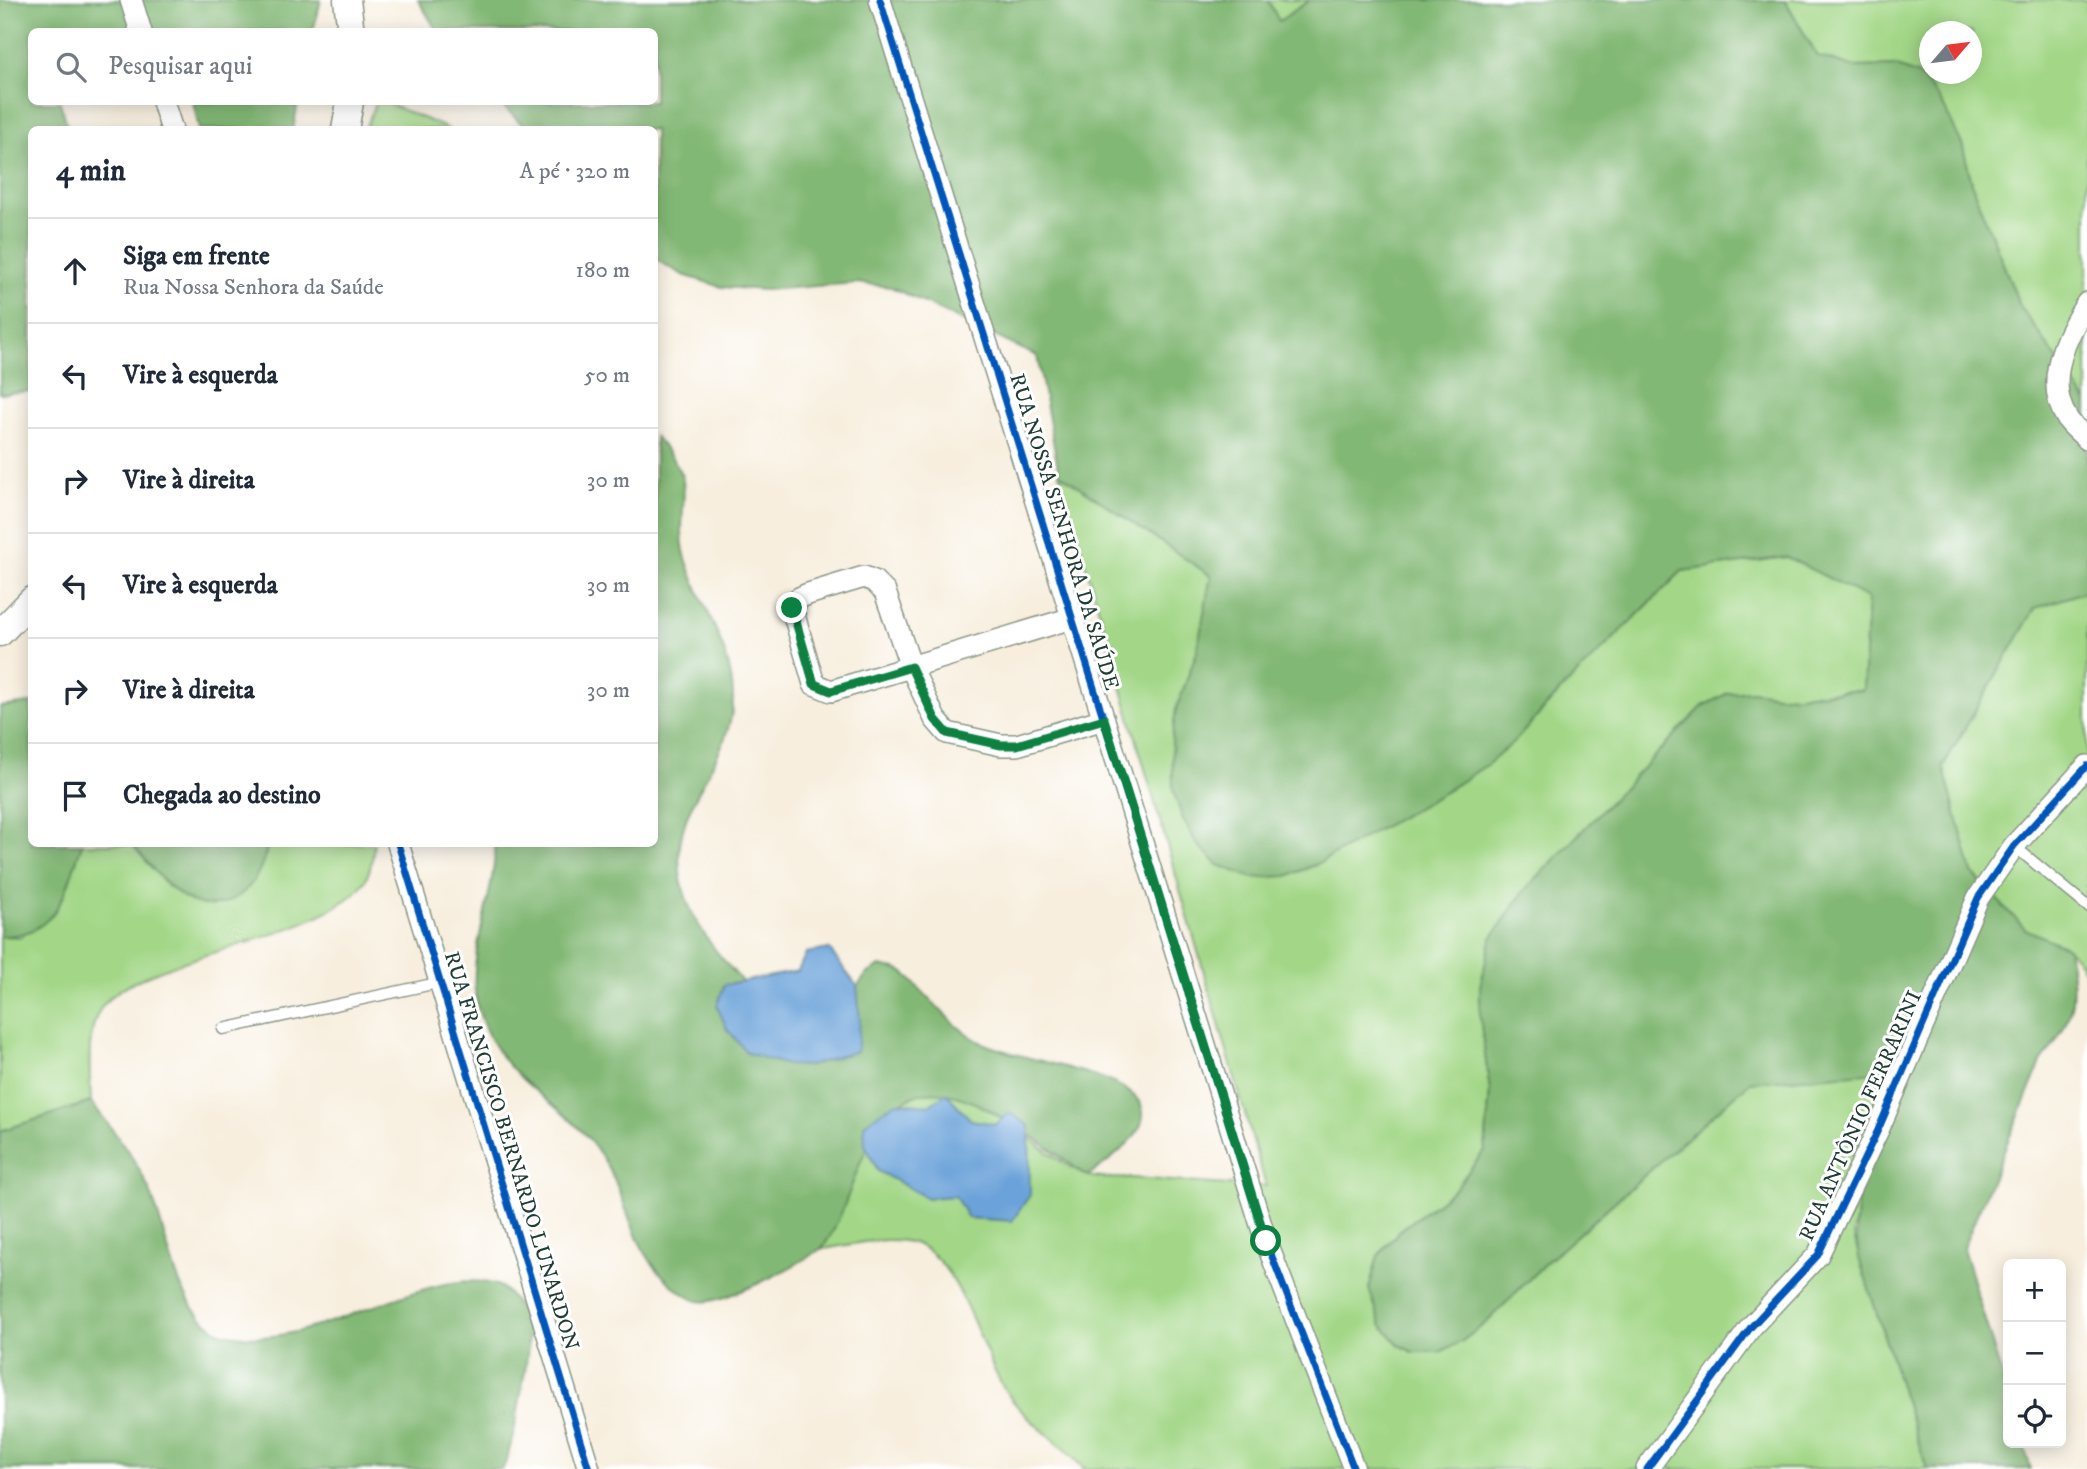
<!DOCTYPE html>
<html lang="pt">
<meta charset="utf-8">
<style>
:root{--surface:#fff;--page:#f6f6f7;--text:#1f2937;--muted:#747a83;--line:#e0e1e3}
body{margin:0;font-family:"IM FELL DW Pica",serif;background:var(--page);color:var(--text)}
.controls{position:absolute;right:21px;bottom:21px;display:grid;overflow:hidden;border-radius:10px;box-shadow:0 4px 18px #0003}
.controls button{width:63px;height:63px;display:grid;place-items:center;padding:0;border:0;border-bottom:2px solid var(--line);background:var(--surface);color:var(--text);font:35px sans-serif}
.compass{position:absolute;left:1919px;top:21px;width:63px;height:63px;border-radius:50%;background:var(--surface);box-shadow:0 4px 18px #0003;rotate:62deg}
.stop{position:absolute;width:21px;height:21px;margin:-16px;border:5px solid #0b8043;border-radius:50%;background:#fff}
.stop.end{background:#0b8043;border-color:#fff;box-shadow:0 2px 7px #0008}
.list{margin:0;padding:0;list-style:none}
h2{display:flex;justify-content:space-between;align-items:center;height:91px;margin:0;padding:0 28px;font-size:30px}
h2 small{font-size:23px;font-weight:400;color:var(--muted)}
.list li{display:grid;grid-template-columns:46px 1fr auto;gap:21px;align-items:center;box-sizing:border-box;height:105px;padding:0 28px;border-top:2px solid var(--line)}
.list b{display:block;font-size:26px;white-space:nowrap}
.list p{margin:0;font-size:23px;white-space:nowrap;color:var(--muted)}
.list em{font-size:23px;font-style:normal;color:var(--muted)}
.icon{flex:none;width:38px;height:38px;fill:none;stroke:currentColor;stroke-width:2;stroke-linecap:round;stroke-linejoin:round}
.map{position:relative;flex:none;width:2087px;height:1469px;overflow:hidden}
.search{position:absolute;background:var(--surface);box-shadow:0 4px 18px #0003;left:28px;top:28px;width:630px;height:77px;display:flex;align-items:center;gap:18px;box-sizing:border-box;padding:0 24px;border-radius:10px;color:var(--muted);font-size:26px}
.panel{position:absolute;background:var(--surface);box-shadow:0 4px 18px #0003;left:28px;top:126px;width:630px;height:721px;border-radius:10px}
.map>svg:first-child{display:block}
.green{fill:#a3d787;stroke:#618a5e;stroke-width:2;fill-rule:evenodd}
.forest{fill:#82b874;stroke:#507a54;stroke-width:2}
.water{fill:#6aa2d9;stroke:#447086;stroke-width:2}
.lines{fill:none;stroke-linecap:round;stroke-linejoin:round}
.service-casing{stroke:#8b9688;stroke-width:13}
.minor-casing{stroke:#8b9688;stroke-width:24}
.tertiary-casing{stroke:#8b9688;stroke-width:29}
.service{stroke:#fff;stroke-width:10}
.minor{stroke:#fff;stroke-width:21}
.tertiary{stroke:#fff;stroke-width:26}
.cycleway-casing{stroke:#fff;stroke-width:11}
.cycleway{stroke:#0057b8;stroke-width:7}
.route{stroke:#0b8043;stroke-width:9}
.labels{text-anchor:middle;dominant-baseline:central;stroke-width:6;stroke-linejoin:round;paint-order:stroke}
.street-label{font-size:21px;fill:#1f3d34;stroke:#fff}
</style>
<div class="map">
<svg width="2087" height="1469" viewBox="0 0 2087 1469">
<rect width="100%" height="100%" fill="#fff"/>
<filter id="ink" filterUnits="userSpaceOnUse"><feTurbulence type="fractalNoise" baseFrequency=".0143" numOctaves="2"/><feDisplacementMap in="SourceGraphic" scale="14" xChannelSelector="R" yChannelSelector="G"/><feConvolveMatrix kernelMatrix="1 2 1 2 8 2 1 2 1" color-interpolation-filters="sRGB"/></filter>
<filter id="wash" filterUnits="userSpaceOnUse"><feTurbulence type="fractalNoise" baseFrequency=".00686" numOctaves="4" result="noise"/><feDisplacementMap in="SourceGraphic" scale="28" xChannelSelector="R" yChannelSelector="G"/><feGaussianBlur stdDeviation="1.57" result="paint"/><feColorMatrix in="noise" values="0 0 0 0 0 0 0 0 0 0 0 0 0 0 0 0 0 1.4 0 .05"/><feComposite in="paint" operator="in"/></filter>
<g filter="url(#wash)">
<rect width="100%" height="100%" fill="#f7eedd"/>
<path class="green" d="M1268,0h42l-31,22z
M1785,0h302v402l-67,-96 -46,-115 -12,-47 -67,-78 -42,1 -36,-11zM1930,32h42v42h-42z
M376,102h8l65,27h-84z
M1059,473l152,103 -14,76 -21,58 -4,27 115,139 28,-11 130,-73 43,-28 26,-22 47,-52 121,-119 105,-14 82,41 -6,92 -80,6 -30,-5 -25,2 -25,13 -180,186 -43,125 10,74 -5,59 -30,39 -57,43 -20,24 -9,33 92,53 27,-21 54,-55 208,-184 142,-12 -39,162 7,29 67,208h-843c-26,-30 -62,-49 -82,-84 -23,-39 -43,-128 -89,-142 -26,-8 -63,2 -90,6 21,-41 38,-113 71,-142 60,-53 141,47 192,68 13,5 34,3 48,3 43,3 89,8 132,8z
M2087,591v382l-19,-25 -43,-19 -53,-56 -29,-107 92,-158z
M82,844h50l36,43 98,-32 1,-11h107c-1,13 -3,28 -11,40 -34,44 -156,66 -209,89 -19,8 -41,17 -53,35 -16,25 -11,65 -10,94l-91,29v-195l21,1 41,-37z"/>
<path class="forest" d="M0,0h321l-8,31 -281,1v70h28l8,27 -36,1 -1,261 -31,3z
M418,0h850l11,21 31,-21h475l32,56 36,11 42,-1 24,9 21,24 22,45 12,47 46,115 67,96v189l-52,17 -92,158 29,107 53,56 43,19c10,52 6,73 -27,114l-78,186 45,148v47h15l8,26h-104l-67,-208c-16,-73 20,-122 32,-190l-142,11 -208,184 -54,55 -27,21 -21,10h-27l-14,-7 -18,-21 -12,-35 9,-33 20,-24 57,-43 30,-39 5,-59 -10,-74v-31l11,-46 32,-48 180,-186 25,-13 25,-2 30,5 80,-6 5,-92 -81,-41 -105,14 -121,119 -47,52 -26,22 -43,28 -130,73 -28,11 -34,2 -35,-13 -22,-22 -14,-26 -9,-28 -1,-52 4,-27 21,-59 14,-75 -152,-103 -22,-117 -146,-69 -35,-4 -91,7 -43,-3 -39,-12 -25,-14 -4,-3v-128l-127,-1 -28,-27h155v-70l-217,-1z
M193,102h105l-5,28 -94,-1z
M655,436c9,12 25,29 28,45 3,23 -5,49 2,74 13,47 49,94 48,145 -1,45 -35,82 -48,123 -19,57 11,107 48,148 7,7 16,22 25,27 17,8 59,12 78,16l31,-40 13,-8c6,2 15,2 21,5 6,3 13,13 19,18 18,18 37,41 60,53 63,30 258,35 107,134 -39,-27 -124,-100 -173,-80 -49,19 -58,91 -80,133 -4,7 -8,17 -15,21 -21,14 -98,57 -121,51 -10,-2 -19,-11 -27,-17 -44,-40 -40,-82 -70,-129 -36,-55 -100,-70 -122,-143 -16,-54 17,-114 16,-168h159z
M31,703l1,141h50c-16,45 -23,94 -82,92v-229z
M132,844h135c-2,18 -12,40 -27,51 -46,33 -81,-19 -108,-51z
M91,1102c20,26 42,52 56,83 22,46 23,116 70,145 5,4 14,4 20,5 78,16 197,-75 262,-49 6,3 11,10 15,15 18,21 15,44 11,70 -6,32 -10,67 -22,98h-503v-338z"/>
<path class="water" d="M829,949l28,37 3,35 -3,30 -48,15 -22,-1 -40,-12 -20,-24 -10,-23 7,-21 74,-14 8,-18z
M946,1093l25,27 24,4 15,-11 19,13 1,69 -18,26 -44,-3 -13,-22 -28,2 -49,-27 -13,-26 -1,-21 32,-22 34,3z"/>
</g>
<g filter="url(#ink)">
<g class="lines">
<defs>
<path id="service" d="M2014,846l73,60
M223,1029l219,-47"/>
<path id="minor" d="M131,0l10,32
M880,0l386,1241 88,228
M163,102l9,28
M2087,303c-21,32 -44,80 -19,117 5,7 13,13 19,19
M1072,618l-241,73 -17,-7 -22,-76 7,-10 9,-4 56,-17 10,4 11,11 26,75 24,52 12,14 54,12h16l87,-26
M398,844l191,625
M1647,1469l104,-142 67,-72 60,-125 100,-232 36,-52 73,-80"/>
<path id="tertiary" d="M347,0l4,32
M345,130l5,-28
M0,633l32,-33"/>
</defs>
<use href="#service" class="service-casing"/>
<use href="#minor" class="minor-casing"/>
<use href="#tertiary" class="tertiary-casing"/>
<use href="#service" class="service"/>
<use href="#minor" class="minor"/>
<use href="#tertiary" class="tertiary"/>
<defs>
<path id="cycleway" d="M880,0l386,1241 88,228
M398,844l191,625
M1647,1469l104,-142 67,-72 60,-125 100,-232 36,-52 73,-80"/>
</defs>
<use href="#cycleway" class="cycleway-casing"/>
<use href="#cycleway" class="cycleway"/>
</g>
</g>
<g class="lines" filter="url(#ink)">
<path class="route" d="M792,608l22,76 17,7 80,-24 24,52 12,14 54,12h16l87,-26 162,522"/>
</g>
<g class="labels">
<g class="street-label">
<text transform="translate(1064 532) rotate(73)">RUA NOSSA SENHORA DA SAÚDE</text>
<text transform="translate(1861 1116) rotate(-66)">RUA ANTÔNIO FERRARINI</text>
<text transform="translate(511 1151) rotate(73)">RUA FRANCISCO BERNARDO LUNARDON</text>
</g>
</g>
</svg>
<div class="controls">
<button>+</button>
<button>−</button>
<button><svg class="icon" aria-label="locate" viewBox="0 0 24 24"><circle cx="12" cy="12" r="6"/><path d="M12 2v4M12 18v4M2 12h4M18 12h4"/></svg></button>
</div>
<svg class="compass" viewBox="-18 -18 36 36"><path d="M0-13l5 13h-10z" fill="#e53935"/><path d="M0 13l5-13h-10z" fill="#747a83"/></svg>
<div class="stop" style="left:1266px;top:1241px"></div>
<div class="stop end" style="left:792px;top:608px"></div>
<div class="search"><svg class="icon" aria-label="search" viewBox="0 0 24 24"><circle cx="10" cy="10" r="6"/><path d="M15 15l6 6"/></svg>Pesquisar aqui</div>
<section class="panel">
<h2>4 min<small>A pé · 320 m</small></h2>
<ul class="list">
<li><svg class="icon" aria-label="ahead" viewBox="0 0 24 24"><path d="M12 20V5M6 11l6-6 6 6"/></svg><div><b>Siga em frente</b><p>Rua Nossa Senhora da Saúde</p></div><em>180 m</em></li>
<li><svg class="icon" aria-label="left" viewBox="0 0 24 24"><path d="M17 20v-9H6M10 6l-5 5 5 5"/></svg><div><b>Vire à esquerda</b></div><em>50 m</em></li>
<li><svg class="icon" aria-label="right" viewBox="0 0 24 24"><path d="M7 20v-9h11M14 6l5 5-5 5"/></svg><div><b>Vire à direita</b></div><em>30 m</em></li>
<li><svg class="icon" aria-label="left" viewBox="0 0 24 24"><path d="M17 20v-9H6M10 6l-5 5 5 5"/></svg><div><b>Vire à esquerda</b></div><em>30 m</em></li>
<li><svg class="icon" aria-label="right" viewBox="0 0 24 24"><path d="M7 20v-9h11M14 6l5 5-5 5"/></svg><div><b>Vire à direita</b></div><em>30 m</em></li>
<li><svg class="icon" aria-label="arrive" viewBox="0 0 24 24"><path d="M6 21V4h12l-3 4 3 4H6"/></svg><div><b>Chegada ao destino</b></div></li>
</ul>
</section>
</div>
